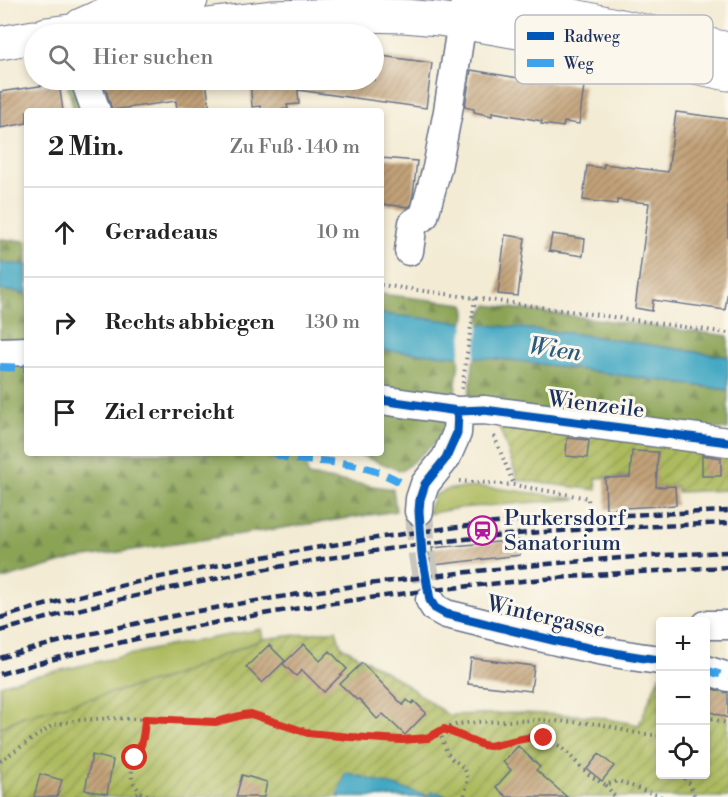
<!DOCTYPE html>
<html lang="de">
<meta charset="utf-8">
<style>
:root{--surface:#fff;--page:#f6f6f6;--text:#222;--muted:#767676;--line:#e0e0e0}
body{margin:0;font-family:"Libre Bodoni",serif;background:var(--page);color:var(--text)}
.controls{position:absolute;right:18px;bottom:18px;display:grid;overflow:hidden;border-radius:6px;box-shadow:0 3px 9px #0003}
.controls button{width:54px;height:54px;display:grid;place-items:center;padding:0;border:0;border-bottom:2px solid var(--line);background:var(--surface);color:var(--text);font:30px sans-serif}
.stop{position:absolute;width:18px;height:18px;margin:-14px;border:4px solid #d93025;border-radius:50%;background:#fff}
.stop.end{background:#d93025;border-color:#fff;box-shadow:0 2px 6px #0008}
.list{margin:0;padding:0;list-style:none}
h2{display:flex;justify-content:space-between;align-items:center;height:78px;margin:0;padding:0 24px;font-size:26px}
h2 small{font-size:20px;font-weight:400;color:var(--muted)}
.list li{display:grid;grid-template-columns:39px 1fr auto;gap:18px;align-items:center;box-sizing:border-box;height:90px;padding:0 24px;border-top:2px solid var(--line)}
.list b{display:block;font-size:22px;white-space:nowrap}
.list em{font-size:20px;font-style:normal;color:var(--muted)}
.icon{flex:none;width:33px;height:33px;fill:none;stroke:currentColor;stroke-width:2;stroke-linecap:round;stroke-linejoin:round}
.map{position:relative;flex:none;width:728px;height:797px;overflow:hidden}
.search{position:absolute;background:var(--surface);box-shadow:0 3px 9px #0003;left:24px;top:24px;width:360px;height:66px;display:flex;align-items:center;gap:15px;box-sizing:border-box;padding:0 21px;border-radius:33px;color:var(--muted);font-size:22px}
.panel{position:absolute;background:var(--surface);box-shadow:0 3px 9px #0003;left:24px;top:108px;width:360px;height:348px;border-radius:6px}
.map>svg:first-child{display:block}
.grass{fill:#adbb5e;stroke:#64755e;stroke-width:1.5}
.forest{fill:url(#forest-firs);stroke:#52695a;stroke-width:1.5}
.garden{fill:url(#garden-furrows);stroke:#64755e;stroke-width:1.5}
.water{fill:#43a8c3;stroke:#2f6c90;stroke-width:1.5}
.pier{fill:#f3ebd4}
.building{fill:url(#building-hatch)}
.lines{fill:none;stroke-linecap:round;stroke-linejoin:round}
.minor-tunnel{stroke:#c8c5bc;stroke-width:28;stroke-dasharray:28 14;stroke-linecap:butt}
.minor-casing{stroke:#677187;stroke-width:31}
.major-casing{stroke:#677187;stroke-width:35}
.path{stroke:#677187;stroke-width:4;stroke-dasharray:1.5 4.5;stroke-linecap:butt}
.minor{stroke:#fff;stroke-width:28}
.major{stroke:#fff;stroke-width:33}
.rail{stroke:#1b2f5e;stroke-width:4.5;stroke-dasharray:9 4.5;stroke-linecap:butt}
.quiet{stroke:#3da3ed;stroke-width:8;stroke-dasharray:15 8;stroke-linecap:butt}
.cycleway-casing{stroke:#fbf7ec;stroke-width:13}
.cycleway{stroke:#0057b8;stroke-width:9}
.route{stroke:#d93025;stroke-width:8}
.labels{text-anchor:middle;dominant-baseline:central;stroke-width:6;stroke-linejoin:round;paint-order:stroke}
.street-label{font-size:22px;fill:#1b2f5e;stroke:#fbf7ec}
.poi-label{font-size:22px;fill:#1b2f5e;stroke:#fbf7ec;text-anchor:start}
.water-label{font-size:24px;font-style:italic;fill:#295981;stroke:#fbf7ec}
.key{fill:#fbf7ec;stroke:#b8bbc1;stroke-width:1.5}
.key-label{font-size:16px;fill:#1b2f5e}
</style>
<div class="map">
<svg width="728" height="797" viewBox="0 0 728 797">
<defs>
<pattern id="forest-firs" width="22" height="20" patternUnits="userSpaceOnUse" patternTransform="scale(1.5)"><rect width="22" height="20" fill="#8aa355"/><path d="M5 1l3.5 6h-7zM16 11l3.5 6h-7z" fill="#70854a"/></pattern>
<pattern id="garden-furrows" width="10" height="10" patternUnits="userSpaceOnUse" patternTransform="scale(1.5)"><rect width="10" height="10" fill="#adbb5e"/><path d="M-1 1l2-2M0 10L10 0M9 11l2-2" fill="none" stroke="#8c9851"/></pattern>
<pattern id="building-hatch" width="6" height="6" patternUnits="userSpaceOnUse" patternTransform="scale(1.5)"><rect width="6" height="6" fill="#c2a278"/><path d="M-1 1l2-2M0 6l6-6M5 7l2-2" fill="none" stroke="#9d8466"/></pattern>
</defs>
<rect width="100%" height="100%" fill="#fbf7ec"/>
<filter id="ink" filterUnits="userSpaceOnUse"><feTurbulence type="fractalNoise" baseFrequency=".0167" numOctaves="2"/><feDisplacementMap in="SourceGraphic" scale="12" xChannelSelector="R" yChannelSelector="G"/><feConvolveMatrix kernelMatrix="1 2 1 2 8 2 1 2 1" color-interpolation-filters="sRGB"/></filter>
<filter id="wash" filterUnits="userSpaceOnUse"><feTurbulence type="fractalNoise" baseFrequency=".008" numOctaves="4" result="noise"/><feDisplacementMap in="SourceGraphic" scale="24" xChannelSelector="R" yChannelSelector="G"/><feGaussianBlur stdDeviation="1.35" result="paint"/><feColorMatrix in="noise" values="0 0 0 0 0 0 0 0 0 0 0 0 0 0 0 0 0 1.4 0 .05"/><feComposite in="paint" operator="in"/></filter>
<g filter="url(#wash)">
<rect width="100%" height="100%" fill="#f3ebd4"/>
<path class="grass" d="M475,487l20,1 82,11 -118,9 -32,6 8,-19 14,-6z
M261,629l2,10 -95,39 -144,38 -24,12v-43l21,-6 148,-33z"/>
<path class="forest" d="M66,80h7l12,31h-11z
M0,239l27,2v24l-27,-2z
M0,290l27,3v160h277l4,23 85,13 3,22 -323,48 -73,21z
M381,294l83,10 2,8 -1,11 -84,-9z
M488,305l240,31v21l-151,-23 -98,-10 2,-10z
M381,350l79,6 -6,43 -8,34 -44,38 -48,-18h27z
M474,357l37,3 217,30v40l-260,-28z"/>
<path class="garden" d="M495,415l233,30v45l-51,2v-6l-43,2 -1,-12 -37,2 1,12 -79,-10z
M336,630l5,16 57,33 50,36 72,-2 73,3 46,9 21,-51v100h46v-91l22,8v106h-728v-69l24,-12 144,-38 95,-39z"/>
<path class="water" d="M0,263l27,2v28l-27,-3z
M381,314l196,20 151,23v33l-217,-30 -130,-10z
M345,772l84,24 2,-5 15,4v2h-108z"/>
<path class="pier" d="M465,320l15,1 -6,39 -15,-1z"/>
<g id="blocks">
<path class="building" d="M374,55l58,8 -6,45 -128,-18 1,-10h75z
M471,70l59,10 54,6 -5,38 -15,-2 -1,5 -22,-3 1,-3 -50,-9v4l-18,-4v-3l-9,-2z
M103,80h103l4,31h-33l-1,-10 -64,9z
M250,80h47l2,24 -12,1 1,4 -23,2h-4v-5l-9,1z
M59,83l4,28h-36v12l-27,5v-36z
M676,112l52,7v170l-3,21 -72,-10 -1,11 -17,-3 14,-105 -32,-3v4l-34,-4 4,-34 16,2 1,-4 64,8z
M381,158l36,3 -4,34 -3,11 -2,1 -27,-3z
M552,234l33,5 -2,17 -34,-5z
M505,235l20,3 -7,58 -20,-2z
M567,438l22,2 -2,18 -21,-2z
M632,451l26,1 -2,35 19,-1 1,19 -70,4 -1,-31 25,-1z
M702,455l19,3v18h-19z
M519,540l1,15 -86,10 -2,-17z
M304,644l16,17 10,-10 17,18 -23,23 -22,-22 -6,6 -13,-12z
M269,645l16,16 -23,22 -16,-16z
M471,658l63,8 -3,25 -63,-7z
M362,663l41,42 4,-5 5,4 2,-3 12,12 -21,22 -22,-21 -6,5 -18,-20 -2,1 -17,-16z
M705,687l23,6v25l-23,-8z
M518,746l22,21 -4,3 31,27h-60l-11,-10 15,-17 -8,-8z
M599,754l15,12 -12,15 -15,-12z
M92,755l21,5 -6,34 -22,-4z
M40,774l22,6 -5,17h-23z
M242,775l25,7 -3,15h-28z"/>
</g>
</g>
<g filter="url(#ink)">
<use href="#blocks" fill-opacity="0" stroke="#677187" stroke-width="1.5"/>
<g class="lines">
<path class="minor-tunnel" d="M419,511l3,44 8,45"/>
<defs>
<path id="minor" d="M85,80l11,31
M409,251l4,-28 11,-7 13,-48 11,-57 17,-109
M0,352l27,-1
M381,400l77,11 26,-1 244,32
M419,511l1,-12 5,-15 21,-26 11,-25 1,-22
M430,600l5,8 11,6c71,17 142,37 214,46
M706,625h22
M706,670l22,7"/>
<path id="major" d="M467,0l93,13 168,36
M81,25l27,-12 24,-5 59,-8
M46,34l23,-3 31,2 59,-2 113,-14 84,-2 48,1 35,3 56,9 106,19 127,27
M0,43l34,-6"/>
</defs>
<use href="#minor" class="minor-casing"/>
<use href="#major" class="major-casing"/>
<path class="path" d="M381,285l347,48
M462,389l13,-91
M494,436l20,49
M459,481l55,4 74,13 1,14
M422,555l9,-1
M423,560h8
M706,716l22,8
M145,719c0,9 -1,20 -5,29 -5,15 -9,16 -8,33l8,11 13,5
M444,729c11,4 35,16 44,17 18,0 36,-12 55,-8 20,4 32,26 47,37 5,4 11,7 16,10l12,-4 44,16
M440,731c3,10 5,21 12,28 4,4 4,2 8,6 11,8 7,20 4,32
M0,761l53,-36 26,-5 32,-2 105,4 27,-7 8,-1 57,19 94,7 26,-2 16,-9 14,-5 18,-2 65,-2 59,4 31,8 29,4
M680,774l10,10 5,13
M606,785l9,12
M132,797l8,-5"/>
<use href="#minor" class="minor"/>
<use href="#major" class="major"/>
<path class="rail" d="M0,618c88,-27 179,-46 269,-62 79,-14 158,-27 237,-34 74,-6 148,-8 222,-11
M0,631c83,-24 166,-43 251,-59 74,-14 149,-26 224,-34 84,-9 169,-11 253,-15
M0,658c118,-35 239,-56 361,-73 122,-16 244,-28 367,-33
M0,674c236,-69 483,-95 728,-107"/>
<path class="quiet" d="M0,367l27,1
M274,453c16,7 29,7 46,8 31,2 61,8 86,25
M706,670l22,7"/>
<defs>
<path id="cycleway" d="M381,400l77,11 26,-1 244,32
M458,411l-1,22 -11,25 -21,26 -5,15 -1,12 3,44 8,45 5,8 11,6c71,17 142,37 214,46"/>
</defs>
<use href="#cycleway" class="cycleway-casing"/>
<use href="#cycleway" class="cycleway"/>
</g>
</g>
<g class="lines" filter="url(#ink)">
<path class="route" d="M135,758c8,-13 9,-25 10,-39l71,3 27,-7 8,-1 57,19 42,4 52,3 26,-2 16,-9 39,16 7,1 27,-6 15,-3 12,1"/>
</g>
<defs>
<symbol id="station-ring" viewBox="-11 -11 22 22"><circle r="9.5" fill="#fbf7ec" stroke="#b5179e" stroke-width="1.5"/><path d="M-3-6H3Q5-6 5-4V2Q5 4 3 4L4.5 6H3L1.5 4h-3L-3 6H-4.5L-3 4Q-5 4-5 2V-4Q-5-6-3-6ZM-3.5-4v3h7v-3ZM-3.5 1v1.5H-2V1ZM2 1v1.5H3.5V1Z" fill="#b5179e"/></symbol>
</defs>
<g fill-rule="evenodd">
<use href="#station-ring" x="466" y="514" width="33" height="33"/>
</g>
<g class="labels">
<g class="street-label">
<text transform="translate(596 405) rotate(7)">Wienzeile</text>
<text transform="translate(546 617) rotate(13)">Wintergasse</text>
</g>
<g class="poi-label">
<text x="504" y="518">Purkersdorf<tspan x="504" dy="25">Sanatorium</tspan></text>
</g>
<g class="water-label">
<text transform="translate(555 350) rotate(8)">Wien</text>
</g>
</g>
<rect x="515" y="15" width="198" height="69" rx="9" class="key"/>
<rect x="527" y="32" width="27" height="8" fill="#0057b8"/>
<rect x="527" y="59" width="27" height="8" fill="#3da3ed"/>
<g class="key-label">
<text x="564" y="42">Radweg</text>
<text x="564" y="69">Weg</text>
</g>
</svg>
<div class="controls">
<button>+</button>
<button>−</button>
<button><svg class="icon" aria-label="locate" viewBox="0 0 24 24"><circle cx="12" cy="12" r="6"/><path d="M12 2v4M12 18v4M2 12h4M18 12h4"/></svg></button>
</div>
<div class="stop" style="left:135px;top:758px"></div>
<div class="stop end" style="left:544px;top:738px"></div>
<div class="search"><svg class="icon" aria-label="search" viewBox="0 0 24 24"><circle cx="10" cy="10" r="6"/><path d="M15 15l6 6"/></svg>Hier suchen</div>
<section class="panel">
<h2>2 Min.<small>Zu Fuß · 140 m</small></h2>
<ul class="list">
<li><svg class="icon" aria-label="ahead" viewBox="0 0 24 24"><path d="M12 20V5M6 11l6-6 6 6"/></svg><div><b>Geradeaus</b></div><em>10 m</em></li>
<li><svg class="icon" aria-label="right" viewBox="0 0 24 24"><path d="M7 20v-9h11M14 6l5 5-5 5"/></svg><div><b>Rechts abbiegen</b></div><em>130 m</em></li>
<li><svg class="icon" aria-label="arrive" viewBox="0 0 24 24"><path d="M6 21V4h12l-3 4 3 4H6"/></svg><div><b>Ziel erreicht</b></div></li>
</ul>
</section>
</div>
